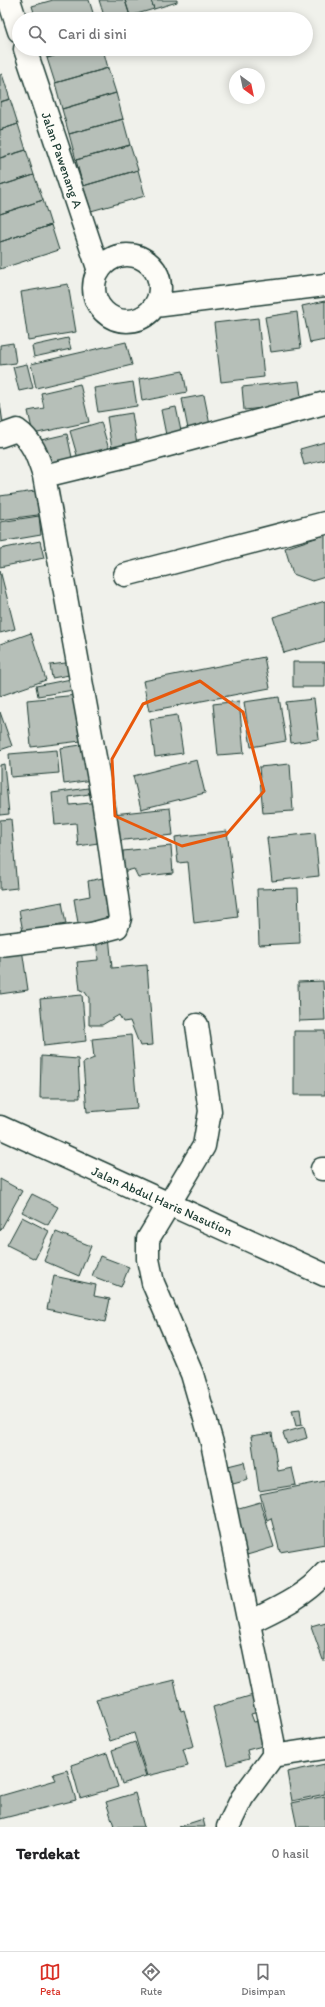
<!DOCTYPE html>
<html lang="id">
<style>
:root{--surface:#fff;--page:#f2f2f2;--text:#202124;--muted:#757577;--line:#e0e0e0;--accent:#d93025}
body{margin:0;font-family:Itim,sans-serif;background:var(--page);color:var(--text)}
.compass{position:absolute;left:229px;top:68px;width:36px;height:36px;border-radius:50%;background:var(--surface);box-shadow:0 2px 10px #0003;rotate:147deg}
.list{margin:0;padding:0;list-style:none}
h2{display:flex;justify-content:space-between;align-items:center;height:52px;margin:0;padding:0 16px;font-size:17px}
h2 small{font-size:13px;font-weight:400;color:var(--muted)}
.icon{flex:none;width:22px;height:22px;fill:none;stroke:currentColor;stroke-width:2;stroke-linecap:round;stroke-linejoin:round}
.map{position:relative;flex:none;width:325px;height:1827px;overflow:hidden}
.search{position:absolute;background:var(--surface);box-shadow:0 2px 10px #0003;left:12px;right:12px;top:12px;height:44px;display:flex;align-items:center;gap:10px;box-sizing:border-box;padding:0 14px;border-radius:22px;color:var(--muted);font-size:15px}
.sheet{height:124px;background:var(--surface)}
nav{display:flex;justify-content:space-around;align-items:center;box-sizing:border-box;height:56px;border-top:1px solid var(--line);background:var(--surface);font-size:11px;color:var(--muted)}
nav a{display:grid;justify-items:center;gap:2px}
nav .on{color:var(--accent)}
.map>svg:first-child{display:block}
.building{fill:#b6bfb8;stroke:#1f3d34}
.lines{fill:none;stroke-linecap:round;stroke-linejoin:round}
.minor-casing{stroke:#1f3d34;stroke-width:25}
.highway-casing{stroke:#1f3d34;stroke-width:25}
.minor{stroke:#fdfcf7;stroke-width:22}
.highway{stroke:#fdfcf7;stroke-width:22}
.marked{fill:none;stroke:#e8590c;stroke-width:3;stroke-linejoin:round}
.labels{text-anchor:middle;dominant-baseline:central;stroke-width:4;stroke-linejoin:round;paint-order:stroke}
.street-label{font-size:13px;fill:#1f3d34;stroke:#fdfcf7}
</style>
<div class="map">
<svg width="325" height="1827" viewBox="0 0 325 1827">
<rect width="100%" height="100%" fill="#f0f1eb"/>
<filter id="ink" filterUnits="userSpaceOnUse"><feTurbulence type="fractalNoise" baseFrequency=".025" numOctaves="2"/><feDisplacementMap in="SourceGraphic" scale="8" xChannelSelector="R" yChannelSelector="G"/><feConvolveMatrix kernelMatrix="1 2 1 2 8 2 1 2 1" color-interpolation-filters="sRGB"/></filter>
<g filter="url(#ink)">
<path class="building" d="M53,0h36l5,16 -10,3h-48l-4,-13z
M99,0h26l5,16 -12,3h-13z
M125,0h26l3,9 -24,7z
M151,0h26v2l-23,7z
M94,16l1,3h-11z
M45,49h32l-30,9z
M77,49h26l5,19 -53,15 -8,-25z
M108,68l8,25 -54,16 -7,-26z
M2,74l8,25 -10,3v-27z
M116,93l7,26 -54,15 -7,-25z
M10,99l8,25 -18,6v-28z
M123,119l7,26 -54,15 -7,-26z
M18,124l8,26 -26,8v-28z
M130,145l8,25 -55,16 -7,-26z
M26,150l8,25 -34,11v-28z
M138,170l7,26 -54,15 -8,-25z
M34,175l9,25 -43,14v-28z
M43,200l8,25 -51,17v-28z
M51,225l8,25 -59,19v-27z
M68,284l8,48 -48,8 -7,-48z
M325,301v39l-15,3 -8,-37z
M297,312l4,36 -30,4 -6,-35z
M258,318l6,59 -43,5 -7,-59z
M68,338l3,11 -37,8 -2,-11z
M126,342l6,23 -96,23 -5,-24z
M13,343l3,20 -16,2v-20z
M27,364l6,24 -14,3 -6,-24z
M183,371l4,21 -45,9 -3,-22z
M299,381l3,23 -58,6 -2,-23z
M133,382l4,24 -39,6 -4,-24z
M80,384l9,38 -56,12 -5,-23 16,-3 -3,-15z
M204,395l7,35 -22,4 -7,-35z
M0,403l3,20 -3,1z
M176,407l6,29 -15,4 -6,-30z
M132,413l5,32 -25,4 -5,-32z
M101,422l9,31 -31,9 -9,-31z
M67,434l6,28 -30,6 -6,-27z
M325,442v18l-21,5 -4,-16z
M42,490l3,24 -45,6v-24z
M39,516l2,19 -41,7v-20z
M325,535v42l-13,4 -19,-7 -8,-26z
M40,541l4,17 -44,9v-18z
M0,570l15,59 -15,4z
M325,601v40l-41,12 -11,-36z
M31,633l15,47 -46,16v-52z
M264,657l6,31 -121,23 -6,-30z
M73,662l2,12 -23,4 -2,-13z
M293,662h32v25h-32z
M71,679l2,11 -35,6 -2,-10z
M77,695l4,46 -50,6 -4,-47z
M279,697l7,44 -35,6 -7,-45z
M314,699l5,40 -28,4 -5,-41z
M239,701l5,52 -26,2 -5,-51z
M0,712l12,34 -12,4z
M177,715l6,38 -28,4 -5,-38z
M88,744l4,36 -28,4 -4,-36z
M57,750l2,23 -48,4 -2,-23z
M197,760l8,33 -64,16 -8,-33z
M4,764l5,50 -9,1v-50z
M290,764l3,47 -30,2 -4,-46z
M88,788l1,6 -20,3 1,8 30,-3 5,40 -27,4 -2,-23 -21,2 -3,-32z
M170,808l3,27 -58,6 -2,-27z
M11,819l6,69 -17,2v-70z
M227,831l11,86 -44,6 -6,-61 -10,1 -3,-26z
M315,833l4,43 -47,5 -5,-43z
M171,846l2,27 -35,4 -4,-8 -11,3v-21z
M108,877l8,46 -37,6 -5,-30 16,-3 -2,-15z
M298,888l2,55 -41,2 -2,-56z
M62,902l4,22 -43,8 -4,-22z
M109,935l3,33 35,-3 6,80 -13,1 -10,-25 -7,1 -4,-7 -17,10h-13v-27l-4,-6 -5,-2 -3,-28 21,-2 -2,-24z
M22,949l6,41 -28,4v-42z
M323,981l2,39 -26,1 -1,-39z
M82,995l4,46 -42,5 -4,-47z
M294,1031h31v64h-31z
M131,1035l6,73 -50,4 -4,-49 11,-5 -2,-19z
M41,1056l37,3 2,39h-40z
M0,1179l22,12 -22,40z
M32,1194l26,13 -10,18 -26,-13z
M22,1217l27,14 -14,28 -28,-14z
M56,1232l35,14 -12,30 -35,-15z
M100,1256l29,11 -8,20 -29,-11z
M54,1276l42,9 -2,11 16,3 -5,23 -58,-13z
M300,1409l2,16 -6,1 -4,-16z
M304,1427l3,11 -20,6 -4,-11z
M272,1433l6,38 14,-3 4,17 -37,6 -8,-55z
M244,1462l4,18 -15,4 -5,-18z
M325,1481v63l-45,8 -9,-34 -4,2 -7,-26z
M260,1502l14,45 -27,8 -15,-45z
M325,1622v38h-2l-12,-34z
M174,1680l7,31 3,-1 10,36 -11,3 5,17 -41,10 -13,-43 -24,8 -14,-42z
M253,1695l5,17 -7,2 3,8 5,-1 7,24 -19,5 2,9 -22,6 -14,-58z
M135,1742l11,34 -24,8 -10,-34z
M107,1753l11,34 -38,11 -9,-33z
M325,1764v30l-33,7 -5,-29z
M67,1770l9,30 -76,19v-23l56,-16 -3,-6z
M135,1793l9,34h-34l4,-1 -8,-24z
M325,1796v31h-28l-5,-24z
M203,1819l2,8h-27z"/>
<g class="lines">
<defs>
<path id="minor" d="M9,0l10,31
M25,49l74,222
M94 288a33 33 0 1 1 66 0a33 33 0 1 1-66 0Z
M155,306l170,-21
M0,436l17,-6c16,11 21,28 27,46l60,331 16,111 -3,9 -26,7 -91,11
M44,476l99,-24 182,-49
M125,575l200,-52
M197,1025l13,86 -6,35 -56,93v20l5,24 39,91 20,69 61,298v15l-31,42 -14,29
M322,1169h3
M250,1622c26,-13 56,-26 75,-49
M273,1756l52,-8"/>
<path id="highway" d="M0,1127l325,148"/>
</defs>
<use href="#minor" class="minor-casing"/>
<use href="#highway" class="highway-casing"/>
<use href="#minor" class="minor"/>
<use href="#highway" class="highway"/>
</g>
</g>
<path class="marked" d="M200,681l43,31 21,79 -38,44 -44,11 -67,-30 -3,-57 31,-55z"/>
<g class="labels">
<g class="street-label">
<text transform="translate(62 160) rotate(71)">Jalan Pawenang A</text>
<text transform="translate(162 1201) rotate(24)">Jalan Abdul Haris Nasution</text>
</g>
</g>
</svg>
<svg class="compass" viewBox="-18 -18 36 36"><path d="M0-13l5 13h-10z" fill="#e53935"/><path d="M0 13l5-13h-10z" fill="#757577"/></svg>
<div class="search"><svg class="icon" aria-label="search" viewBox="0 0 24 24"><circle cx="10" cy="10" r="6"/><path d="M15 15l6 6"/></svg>Cari di sini</div>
</div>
<section class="sheet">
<h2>Terdekat<small>0 hasil</small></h2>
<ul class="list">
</ul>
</section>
<nav>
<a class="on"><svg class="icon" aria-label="map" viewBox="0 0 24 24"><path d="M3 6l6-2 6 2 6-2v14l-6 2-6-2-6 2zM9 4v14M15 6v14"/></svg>Peta</a>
<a><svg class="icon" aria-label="directions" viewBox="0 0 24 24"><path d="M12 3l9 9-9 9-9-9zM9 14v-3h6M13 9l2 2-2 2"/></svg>Rute</a>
<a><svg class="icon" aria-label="saved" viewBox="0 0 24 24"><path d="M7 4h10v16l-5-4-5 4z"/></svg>Disimpan</a>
</nav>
